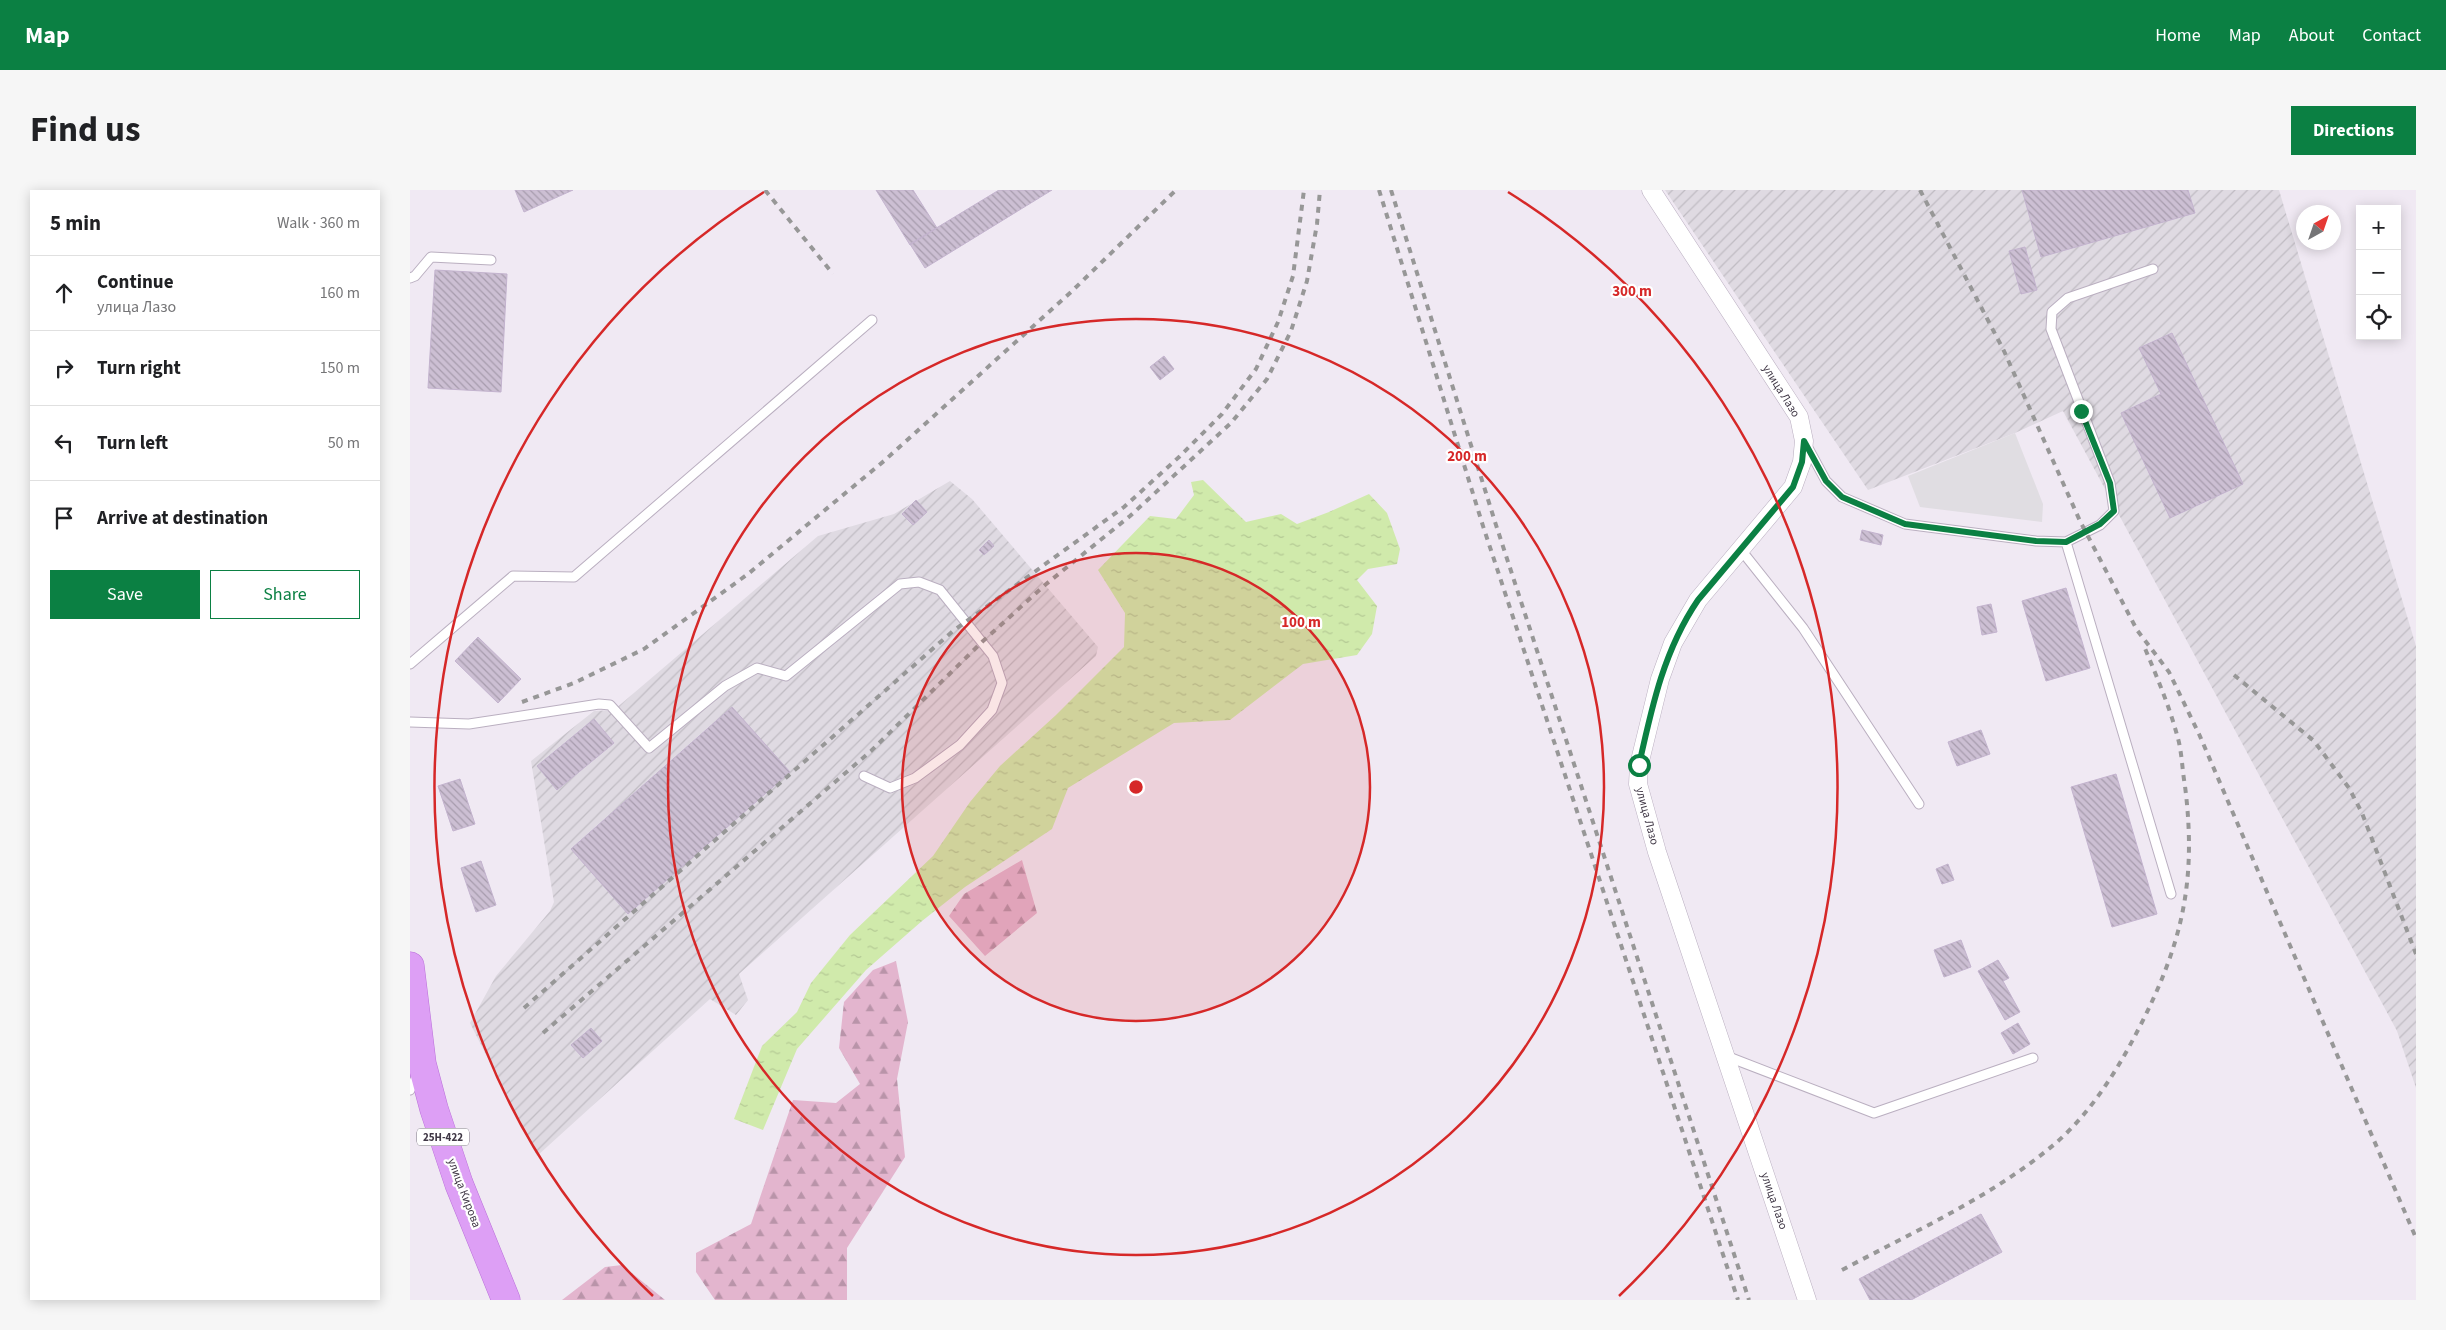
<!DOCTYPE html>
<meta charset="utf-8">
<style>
:root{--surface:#fff;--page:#f6f6f6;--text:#202124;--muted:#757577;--line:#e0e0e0;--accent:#0b8043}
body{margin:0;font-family:"Source Sans 3",sans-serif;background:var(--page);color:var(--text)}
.controls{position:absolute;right:15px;top:15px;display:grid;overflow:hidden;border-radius:0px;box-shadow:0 2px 12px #0003}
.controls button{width:45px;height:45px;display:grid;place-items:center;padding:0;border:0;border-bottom:1px solid var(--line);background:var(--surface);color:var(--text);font:25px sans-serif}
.compass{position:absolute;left:1886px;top:15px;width:45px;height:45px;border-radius:50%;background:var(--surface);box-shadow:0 2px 12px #0003;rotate:40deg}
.stop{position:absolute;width:15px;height:15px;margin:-11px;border:4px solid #0b8043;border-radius:50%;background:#fff}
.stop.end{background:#0b8043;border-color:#fff;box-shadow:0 1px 5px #0008}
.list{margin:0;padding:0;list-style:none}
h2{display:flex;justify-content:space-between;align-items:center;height:65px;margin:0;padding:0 20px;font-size:21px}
h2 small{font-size:16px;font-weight:400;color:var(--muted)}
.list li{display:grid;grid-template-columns:32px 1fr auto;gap:15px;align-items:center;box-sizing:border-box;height:75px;padding:0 20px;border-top:1px solid var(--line)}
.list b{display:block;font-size:19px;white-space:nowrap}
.list p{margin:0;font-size:16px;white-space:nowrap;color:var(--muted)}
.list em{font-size:16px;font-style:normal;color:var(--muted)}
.actions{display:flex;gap:10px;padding:15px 20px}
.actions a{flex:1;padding:11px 0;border:1px solid var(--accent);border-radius:0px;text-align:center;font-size:18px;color:var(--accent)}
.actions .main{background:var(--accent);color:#fff}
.icon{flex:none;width:28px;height:28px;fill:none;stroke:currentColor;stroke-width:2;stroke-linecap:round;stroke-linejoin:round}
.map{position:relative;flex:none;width:2006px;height:1110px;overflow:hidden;border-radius:0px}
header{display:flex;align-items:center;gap:30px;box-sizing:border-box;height:70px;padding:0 25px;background:var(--accent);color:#fff}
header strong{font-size:24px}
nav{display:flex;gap:28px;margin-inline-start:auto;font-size:18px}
.intro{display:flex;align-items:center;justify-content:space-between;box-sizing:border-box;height:120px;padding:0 30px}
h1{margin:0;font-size:35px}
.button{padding:12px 22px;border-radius:0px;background:var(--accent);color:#fff;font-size:18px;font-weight:700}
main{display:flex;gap:30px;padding:0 30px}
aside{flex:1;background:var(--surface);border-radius:0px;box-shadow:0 2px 12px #0003}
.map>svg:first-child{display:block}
.industrial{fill:url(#industrial-furrows)}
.forest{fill:url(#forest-firs)}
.parking{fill:#e0dde2}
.water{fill:url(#water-ripples)}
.building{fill:url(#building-back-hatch);stroke:#c3b3ce}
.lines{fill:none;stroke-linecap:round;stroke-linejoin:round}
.service-casing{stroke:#baafc0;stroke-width:11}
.minor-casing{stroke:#baafc0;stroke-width:19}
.primary-casing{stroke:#ba71d9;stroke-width:29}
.service{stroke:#fff;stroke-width:9}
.minor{stroke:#fff;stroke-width:18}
.primary{stroke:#dd9ff5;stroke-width:28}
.rail{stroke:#979797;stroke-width:4;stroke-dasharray:6 6;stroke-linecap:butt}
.route{stroke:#0b8043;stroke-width:6}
.ring{fill:none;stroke:#d62828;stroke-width:2.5}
.labels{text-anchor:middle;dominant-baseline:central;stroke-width:4.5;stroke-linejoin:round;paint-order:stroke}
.shield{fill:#fff;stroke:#79747e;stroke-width:1}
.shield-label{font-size:11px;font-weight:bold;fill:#403846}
.street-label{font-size:12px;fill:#403846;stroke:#fff}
.centre{fill:#d62828;stroke:#fff;stroke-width:2.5}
.ring-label{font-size:15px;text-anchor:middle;font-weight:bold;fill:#d62828;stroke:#fff;stroke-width:4.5;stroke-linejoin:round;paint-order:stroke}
</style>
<header>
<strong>Map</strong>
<nav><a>Home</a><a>Map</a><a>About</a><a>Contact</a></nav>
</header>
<div class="intro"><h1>Find us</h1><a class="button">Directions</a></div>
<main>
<aside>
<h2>5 min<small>Walk · 360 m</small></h2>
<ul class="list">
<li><svg class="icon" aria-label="ahead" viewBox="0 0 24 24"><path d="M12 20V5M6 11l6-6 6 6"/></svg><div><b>Continue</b><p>улица Лазо</p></div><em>160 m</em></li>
<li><svg class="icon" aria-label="right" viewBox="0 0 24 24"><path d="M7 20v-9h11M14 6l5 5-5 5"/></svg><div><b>Turn right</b></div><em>150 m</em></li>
<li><svg class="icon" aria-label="left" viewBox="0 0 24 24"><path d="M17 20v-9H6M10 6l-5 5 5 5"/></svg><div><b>Turn left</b></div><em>50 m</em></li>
<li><svg class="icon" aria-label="arrive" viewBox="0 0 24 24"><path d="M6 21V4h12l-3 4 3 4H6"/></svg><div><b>Arrive at destination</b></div></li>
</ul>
<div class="actions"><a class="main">Save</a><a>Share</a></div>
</aside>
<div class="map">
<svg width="2006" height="1110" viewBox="0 0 2006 1110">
<defs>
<pattern id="industrial-furrows" width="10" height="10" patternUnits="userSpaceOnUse" patternTransform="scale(1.25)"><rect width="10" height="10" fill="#dfdae2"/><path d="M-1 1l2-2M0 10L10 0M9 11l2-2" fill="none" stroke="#c0bcc3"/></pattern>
<pattern id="forest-firs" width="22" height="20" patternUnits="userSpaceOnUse" patternTransform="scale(1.25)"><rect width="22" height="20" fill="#e3b5ce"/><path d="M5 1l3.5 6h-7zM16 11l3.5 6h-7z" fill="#b994a9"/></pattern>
<pattern id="water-ripples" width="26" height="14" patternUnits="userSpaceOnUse" patternTransform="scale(1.25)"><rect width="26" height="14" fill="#d0eaab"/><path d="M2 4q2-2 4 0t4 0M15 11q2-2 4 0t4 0" fill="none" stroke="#b4c994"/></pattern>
<pattern id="building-back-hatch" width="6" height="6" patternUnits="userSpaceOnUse" patternTransform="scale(1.25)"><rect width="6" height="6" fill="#ccbfd3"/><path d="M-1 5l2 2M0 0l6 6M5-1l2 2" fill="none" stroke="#a79cad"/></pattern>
</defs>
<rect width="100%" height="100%" fill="#f0e9f3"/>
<path class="industrial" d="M1255,0h614l137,456v442l-19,-57 -334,-620 -48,22 -147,57z
M540,291l22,18 126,148 -2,9 -357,318 9,26 -12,15 -26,-16 -173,157 -67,-133 26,-47 54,-65 4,-9 -23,-141 63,-50 20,-1 204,-174 76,-22z"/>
<path class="forest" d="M612,670l15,53 -52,43 -36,-40 15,-22z
M486,771l12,61 -11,57 8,78 -58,91v52h-132l-19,-28v-19l55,-29 42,-124 43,3 24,-19 -21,-36 5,-46 29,-32z
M212,1075l43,35h-103l43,-33z"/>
<path class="parking" d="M1605,243l28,71 -1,18 -122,-15 -12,-31z"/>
<path class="water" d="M793,290l43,42 35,-8 16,10 32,-12 40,-18 18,19 13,36 -3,15 -29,5 -11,11 20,26 -5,28 -15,21 -54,9 -73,56 -56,3 -106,65 -16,41 -87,58 -43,34 -56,49 -69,79 -34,81 -29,-11 28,-73 35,-34 14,-29 39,-48 83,-79 37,-54 30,-36 56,-51 68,-68 1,-34 -27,-43 52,-54 26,3 18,-24 -3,-13z"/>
<path class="building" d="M105,0h58l-49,22z
M466,0h37l24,38 -27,17z
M589,0h53l-127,78 -15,-24z
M1612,0h166l7,23 -154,44z
M1615,57l12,43 -16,4 -12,-43z
M25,80l72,4 -6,118 -73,-4z
M1762,143l71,151 -73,34 -49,-105 40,-19 -22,-46z
M754,166l10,13 -14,11 -10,-13z
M506,310l11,12 -14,13 -11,-11z
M1452,340l21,5 -2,10 -21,-5z
M579,350l5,6 -10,9 -5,-5z
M1656,398l24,80 -44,13 -24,-80z
M1581,414l6,28 -15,3 -5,-28z
M68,447l43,42 -23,24 -43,-42z
M322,517l58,65 -162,142 -57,-65z
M184,529l20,24 -57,47 -20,-24z
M1571,540l9,24 -33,12 -9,-24z
M1706,584l41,140 -45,13 -41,-140z
M50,589l15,45 -22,7 -15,-45z
M71,671l15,44 -20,7 -15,-44z
M1538,674l6,16 -12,4 -6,-15z
M1551,750l10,27 -27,10 -10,-27z
M1588,770l11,18 -6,3 17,31 -15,8 -27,-49z
M1608,833l12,21 -17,10 -12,-21z
M181,838l11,13 -19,17 -12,-13z
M1571,1024l21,38 -91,48h-41l-11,-21z"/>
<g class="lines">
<defs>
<path id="service" d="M0,88l5,-2 16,-19 60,3
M1397,256l19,35 16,16 63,27 131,17 30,1 34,-17 14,-14 -4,-28 -59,-154 1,-17 16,-14 85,-29
M1656,352l105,352
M1331,360l62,78 116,176
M0,474l103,-88 61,1 298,-257
M0,532l59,2 130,-20 11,1 39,43 76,-62 32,-18 29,8 114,-92 19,-2 21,8 53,66 9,27 -10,27 -32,35 -45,33 -25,10 -26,-12
M1316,866l148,57 159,-55
M0,900l8,-17"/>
<path id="minor" d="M1241,0l148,227 5,24 -2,21 -9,25 -95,113 -25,43 -13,36 -21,86 -1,19 19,68 150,448"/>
<path id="primary" d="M0,776l12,98 12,45 25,75 47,116"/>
</defs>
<use href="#service" class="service-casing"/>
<use href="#minor" class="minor-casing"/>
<use href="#primary" class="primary-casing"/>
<use href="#service" class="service"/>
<use href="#minor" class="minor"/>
<use href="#primary" class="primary"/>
<path class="rail" d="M355,0l68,84
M969,0l104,336 255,774
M981,0l105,335 253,775
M1510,0l84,161 76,170 57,109 32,42 30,62 217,504
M1824,485l80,66 35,47 13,25 54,141
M112,512l52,-19 70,-34 104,-75 136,-113 187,-169 105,-102
M114,818l429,-377 171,-124 55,-50 43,-43 34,-45 22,-47 15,-46 11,-86
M133,843l328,-282 111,-109 63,-57 85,-69 101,-93 36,-44 24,-48 16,-50 10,-57 3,-34
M1432,1080c73,-39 152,-74 215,-128 34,-30 60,-71 81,-112 44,-85 59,-148 47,-244 -3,-17 -3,-35 -8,-51 -8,-30 -21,-60 -33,-89"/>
</g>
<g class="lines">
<path class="route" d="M1229,575c13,-59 25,-115 59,-165l95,-113 9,-25 2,-21 22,40 16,16 63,27 131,17 30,1 34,-18 14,-13 -4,-28 -29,-72"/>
</g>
<circle cx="726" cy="597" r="234" fill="#d62828" fill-opacity=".12"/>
<g class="ring">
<circle cx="726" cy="597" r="234"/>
<circle cx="726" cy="597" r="468"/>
<path d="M243 1106A702 702 0 0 1 354 2M1098 2A702 702 0 0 1 1209 1106"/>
</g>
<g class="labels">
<rect class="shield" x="7" y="938.5" width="52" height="17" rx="4"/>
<g class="shield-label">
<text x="33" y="947">25Н-422</text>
</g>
<g class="street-label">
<text transform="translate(1371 201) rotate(58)">улица Лазо</text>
<text transform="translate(1237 626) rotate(75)">улица Лазо</text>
<text transform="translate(54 1003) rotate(69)">улица Кирова</text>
<text transform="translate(1364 1011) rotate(71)">улица Лазо</text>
</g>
</g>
<circle cx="726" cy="597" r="8" class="centre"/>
<g class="ring-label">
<text x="1222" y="106">300 m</text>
<text x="1057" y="271">200 m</text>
<text x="891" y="437">100 m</text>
</g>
</svg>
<div class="controls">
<button>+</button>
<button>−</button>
<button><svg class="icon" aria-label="locate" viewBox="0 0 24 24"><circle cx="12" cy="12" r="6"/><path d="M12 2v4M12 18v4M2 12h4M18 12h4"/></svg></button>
</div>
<svg class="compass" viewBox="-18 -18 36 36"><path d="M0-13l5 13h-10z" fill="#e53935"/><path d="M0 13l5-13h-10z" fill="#757577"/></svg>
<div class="stop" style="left:1229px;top:575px"></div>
<div class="stop end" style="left:1671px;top:221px"></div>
</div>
</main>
